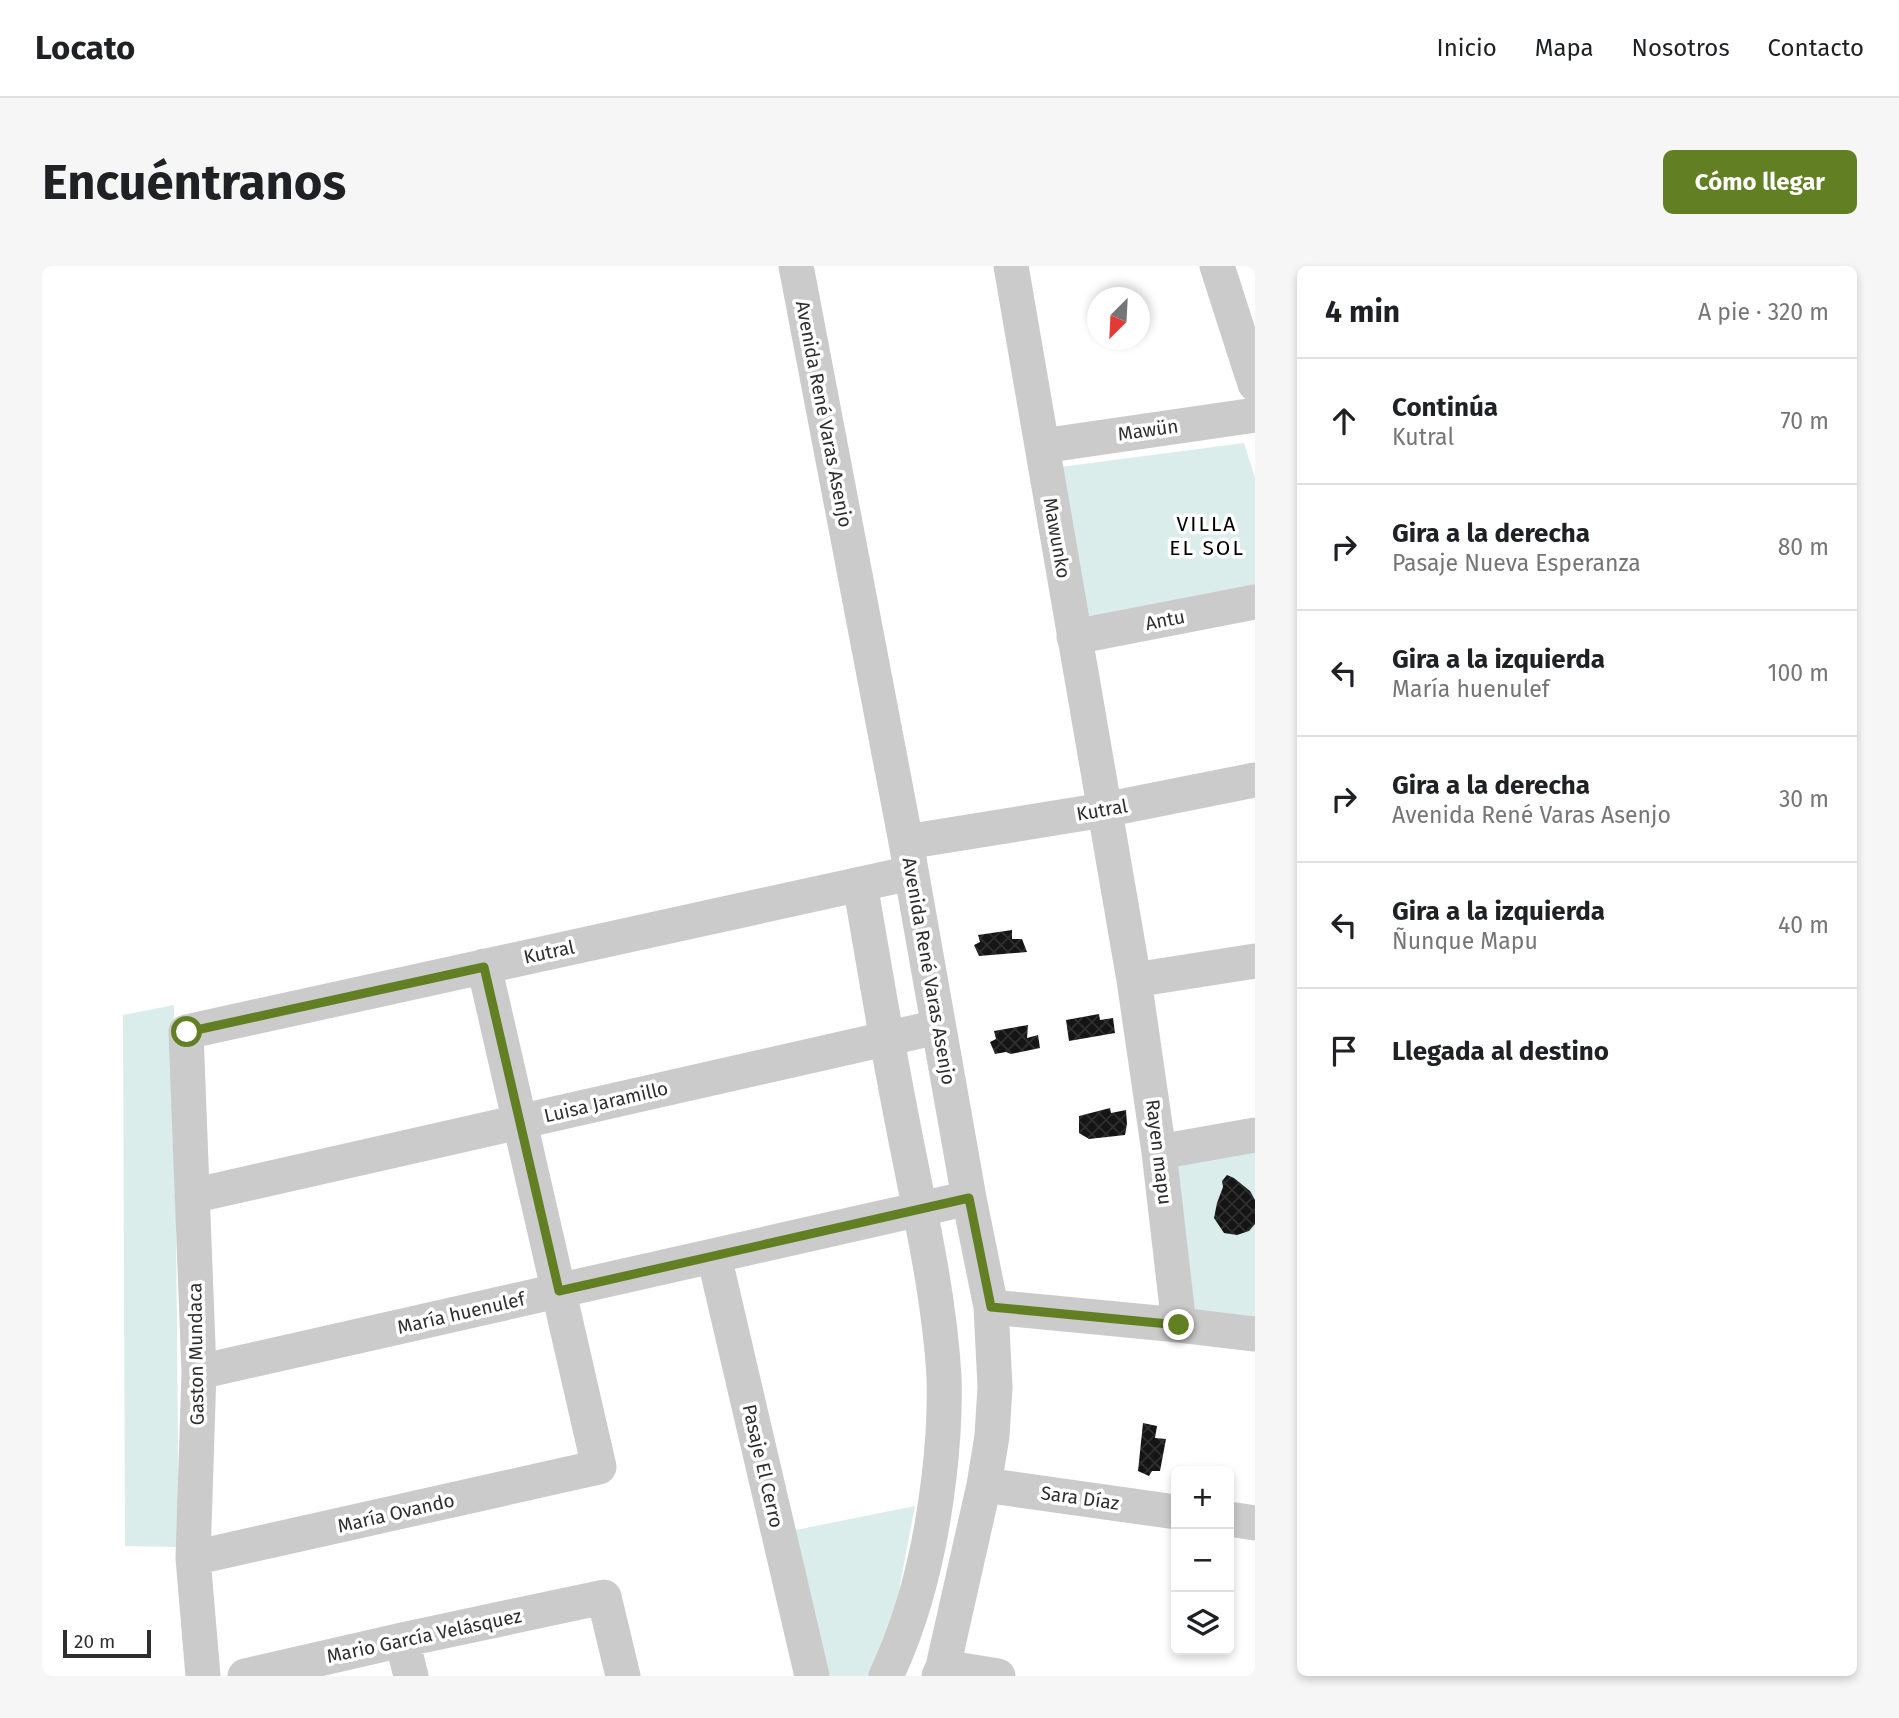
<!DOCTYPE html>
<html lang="es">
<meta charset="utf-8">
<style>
:root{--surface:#fff;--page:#f6f6f6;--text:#202124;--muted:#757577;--line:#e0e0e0;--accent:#627f24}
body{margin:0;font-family:"Fira Sans",sans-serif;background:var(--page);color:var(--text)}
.controls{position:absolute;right:21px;bottom:21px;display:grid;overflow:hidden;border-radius:10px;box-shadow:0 4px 10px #0003}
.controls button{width:63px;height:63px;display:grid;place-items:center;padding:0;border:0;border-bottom:2px solid var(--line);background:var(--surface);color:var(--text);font:35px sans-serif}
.compass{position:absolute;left:1045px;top:21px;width:63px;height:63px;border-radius:50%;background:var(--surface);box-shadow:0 4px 10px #0003;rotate:204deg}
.scale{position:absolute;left:21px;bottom:18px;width:88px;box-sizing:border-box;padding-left:7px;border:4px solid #2e2e2e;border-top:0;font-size:19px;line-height:24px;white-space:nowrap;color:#2e2e2e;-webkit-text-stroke:5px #fff;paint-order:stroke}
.stop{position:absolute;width:21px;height:21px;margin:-16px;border:5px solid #627f24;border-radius:50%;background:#fff}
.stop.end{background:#627f24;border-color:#fff;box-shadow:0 2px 7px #0008}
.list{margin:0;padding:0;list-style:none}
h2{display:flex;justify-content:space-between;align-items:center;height:91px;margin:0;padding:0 28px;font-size:30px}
h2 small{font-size:23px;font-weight:400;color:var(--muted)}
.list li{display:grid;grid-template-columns:46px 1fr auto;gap:21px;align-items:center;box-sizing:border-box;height:126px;padding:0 28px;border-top:2px solid var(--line)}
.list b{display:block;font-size:26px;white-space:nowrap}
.list p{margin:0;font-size:23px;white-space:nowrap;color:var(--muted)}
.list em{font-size:23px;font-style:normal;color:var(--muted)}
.icon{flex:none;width:38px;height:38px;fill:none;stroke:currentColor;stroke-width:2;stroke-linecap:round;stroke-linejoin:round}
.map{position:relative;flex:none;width:1213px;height:1410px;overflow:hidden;border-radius:10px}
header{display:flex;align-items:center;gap:42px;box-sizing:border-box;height:98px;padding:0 35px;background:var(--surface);border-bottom:2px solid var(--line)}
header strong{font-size:33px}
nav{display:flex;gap:38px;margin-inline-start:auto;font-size:24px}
.intro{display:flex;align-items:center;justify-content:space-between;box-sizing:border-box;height:168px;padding:0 42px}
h1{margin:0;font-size:49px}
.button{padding:18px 32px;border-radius:10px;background:var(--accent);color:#fff;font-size:24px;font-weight:700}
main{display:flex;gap:42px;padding:0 42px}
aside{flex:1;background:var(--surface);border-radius:10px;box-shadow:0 4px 10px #0003}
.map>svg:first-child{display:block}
.green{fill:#daedea}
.building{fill:url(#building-cross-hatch)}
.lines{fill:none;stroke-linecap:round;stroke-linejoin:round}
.minor{stroke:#cbcbcb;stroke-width:35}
.route{stroke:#627f24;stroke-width:9}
.labels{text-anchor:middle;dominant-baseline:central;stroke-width:7;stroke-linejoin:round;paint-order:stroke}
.street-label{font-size:19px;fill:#2e2e2e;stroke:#fff}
.neighbourhood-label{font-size:21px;letter-spacing:2px;fill:#000;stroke:#fff}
</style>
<header>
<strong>Locato</strong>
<nav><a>Inicio</a><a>Mapa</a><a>Nosotros</a><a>Contacto</a></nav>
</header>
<div class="intro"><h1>Encuéntranos</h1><a class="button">Cómo llegar</a></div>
<main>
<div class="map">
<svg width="1213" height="1410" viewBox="0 0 1213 1410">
<defs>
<pattern id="building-cross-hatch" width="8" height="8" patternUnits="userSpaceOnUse" patternTransform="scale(1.75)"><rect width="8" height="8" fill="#151515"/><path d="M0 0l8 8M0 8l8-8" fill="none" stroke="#2f2f2f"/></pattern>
</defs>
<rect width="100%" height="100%" fill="#fff"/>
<path class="green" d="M1202,177l11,35v108l-166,31 -36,-149z
M132,739l5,542 -54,-1 -2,-531z
M1213,885v167l-64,-8 -19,-149z
M873,1240l-27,142 -12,28h-58l-32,-144z"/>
<path class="building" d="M970,664v9h10l5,13 -48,4 -5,-11 6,-3 -2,-7z
M1057,748l1,6 13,-2 2,15 -46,8 -3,-21z
M986,759l-1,13 11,-3 2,13 -29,6 -5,-2 -11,2 -5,-12 6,-3 -2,-8z
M1068,842l1,5 15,-3 1,14 -2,11 -36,4 -10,-6v-17z
M1185,909l7,3 16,13 5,9v24l-6,7 -12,4 -13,-2 -10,-15 3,-15 6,-16 -1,-6z
M1101,1157l14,3 -2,12 11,1 -6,32h-8l-3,5 -11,-5z"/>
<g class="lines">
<path class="minor" d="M754,0l110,576 63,356 22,109 4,80 -3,49 -8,49 -41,182 -4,9
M969,0l123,714 25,172 20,173
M1175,0l38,118
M1000,180l213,-31
M1032,371l181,-35
M864,576l198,-32 151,-30
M818,618c14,80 27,161 43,241 16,83 36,167 41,251 1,34 -1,68 -5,101 -8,69 -23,136 -53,199
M1092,714l121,-19
M1117,886l96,-17
M150,930l746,-169
M672,990l98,420
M949,1041l188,18 76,9
M157,1106l770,-174
M942,1219l192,27
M1187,1253l26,4
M151,1292l406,-91 -115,-501
M360,1374l9,36
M901,1401l55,9
M161,1410l-10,-118 6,-186 -13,-340 725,-159
M203,1410l157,-36 202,-43 19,79"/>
</g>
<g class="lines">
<path class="route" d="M145,766l297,-65 75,324 410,-93 22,109 188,18"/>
</g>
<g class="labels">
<g class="street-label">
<text transform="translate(782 148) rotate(79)">Avenida René Varas Asenjo</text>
<text transform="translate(1106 164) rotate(-8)">Mawün</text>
<text transform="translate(1015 272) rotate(80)">Mawunko</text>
<text transform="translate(1123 354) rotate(-11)">Antu</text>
<text transform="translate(1060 544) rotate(-10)">Kutral</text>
<text transform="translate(507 686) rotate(-12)">Kutral</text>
<text transform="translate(887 705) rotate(80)">Avenida René Varas Asenjo</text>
<text transform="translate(564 836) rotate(-13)">Luisa Jaramillo</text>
<text transform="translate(1117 886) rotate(83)">Rayen mapu</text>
<text transform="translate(419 1047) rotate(-13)">María huenulef</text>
<text transform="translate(154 1088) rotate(-91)">Gaston Mundaca</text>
<text transform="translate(721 1200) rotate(77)">Pasaje El Cerro</text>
<text transform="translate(1038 1232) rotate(8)">Sara Díaz</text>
<text transform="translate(354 1247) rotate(-13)">María Ovando</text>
<text transform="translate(382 1370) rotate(-12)">Mario García Velásquez</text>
</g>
<g class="neighbourhood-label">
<text x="1165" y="258">VILLA<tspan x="1165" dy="24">EL SOL</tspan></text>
</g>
</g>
</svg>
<div class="controls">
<button>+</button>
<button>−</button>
<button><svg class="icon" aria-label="layers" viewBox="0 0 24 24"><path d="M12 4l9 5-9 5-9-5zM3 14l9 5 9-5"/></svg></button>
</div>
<svg class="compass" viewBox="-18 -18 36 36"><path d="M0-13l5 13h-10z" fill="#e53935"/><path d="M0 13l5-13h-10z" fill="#757577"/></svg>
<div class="scale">20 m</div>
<div class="stop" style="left:145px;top:766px"></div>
<div class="stop end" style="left:1137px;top:1059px"></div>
</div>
<aside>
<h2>4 min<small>A pie · 320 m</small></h2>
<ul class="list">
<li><svg class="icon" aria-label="ahead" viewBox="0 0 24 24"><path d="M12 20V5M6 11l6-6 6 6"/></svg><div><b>Continúa</b><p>Kutral</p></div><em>70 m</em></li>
<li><svg class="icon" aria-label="right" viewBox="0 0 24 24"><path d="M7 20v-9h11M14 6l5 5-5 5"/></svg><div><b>Gira a la derecha</b><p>Pasaje Nueva Esperanza</p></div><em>80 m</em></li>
<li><svg class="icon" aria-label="left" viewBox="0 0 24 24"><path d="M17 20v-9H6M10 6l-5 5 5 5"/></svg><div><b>Gira a la izquierda</b><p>María huenulef</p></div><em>100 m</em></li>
<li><svg class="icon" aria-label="right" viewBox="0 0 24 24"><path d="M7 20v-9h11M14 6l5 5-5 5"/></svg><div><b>Gira a la derecha</b><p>Avenida René Varas Asenjo</p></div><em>30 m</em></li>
<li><svg class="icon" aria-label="left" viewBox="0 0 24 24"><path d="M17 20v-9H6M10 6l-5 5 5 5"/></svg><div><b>Gira a la izquierda</b><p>Ñunque Mapu</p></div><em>40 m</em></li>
<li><svg class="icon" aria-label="arrive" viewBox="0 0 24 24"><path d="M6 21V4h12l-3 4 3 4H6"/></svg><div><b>Llegada al destino</b></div></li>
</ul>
</aside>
</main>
